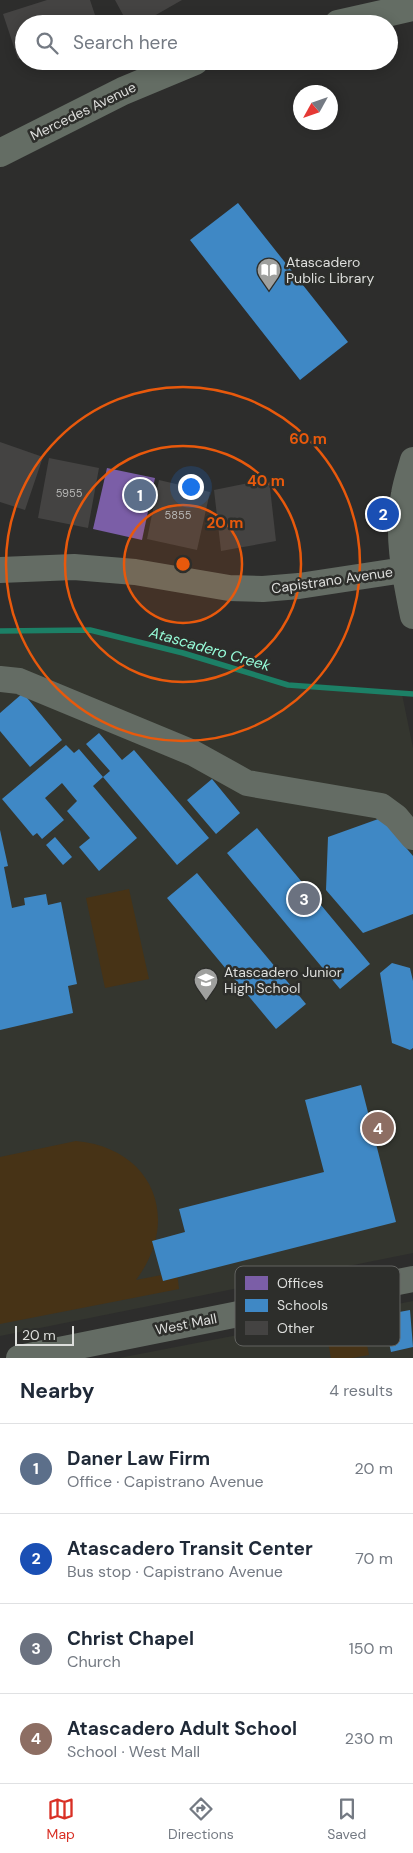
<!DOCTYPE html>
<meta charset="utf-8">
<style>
:root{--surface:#fff;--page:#f2f2f3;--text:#1f2937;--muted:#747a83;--line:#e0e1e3;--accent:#d93025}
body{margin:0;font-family:"DM Sans",sans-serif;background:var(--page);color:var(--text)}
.compass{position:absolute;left:293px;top:85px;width:45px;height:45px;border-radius:50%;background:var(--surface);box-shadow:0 2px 12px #0003;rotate:230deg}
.scale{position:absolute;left:15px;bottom:12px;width:59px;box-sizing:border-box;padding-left:5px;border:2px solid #dddedc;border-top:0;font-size:14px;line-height:18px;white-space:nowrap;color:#dddedc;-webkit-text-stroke:4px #2d2e2b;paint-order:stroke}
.you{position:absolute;left:190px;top:486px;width:18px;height:18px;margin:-12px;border:4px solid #fff;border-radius:50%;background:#1a73e8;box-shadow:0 0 0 8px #1a73e833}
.badge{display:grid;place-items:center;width:32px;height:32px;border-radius:50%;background:var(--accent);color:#fff;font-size:16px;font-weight:700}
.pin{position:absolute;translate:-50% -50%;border:2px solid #fff;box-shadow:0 1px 5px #0006}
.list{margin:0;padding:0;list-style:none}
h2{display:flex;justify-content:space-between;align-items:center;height:65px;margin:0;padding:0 20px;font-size:21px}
h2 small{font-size:16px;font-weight:400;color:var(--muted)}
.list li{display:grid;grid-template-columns:32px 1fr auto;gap:15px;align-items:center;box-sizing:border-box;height:90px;padding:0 20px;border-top:1px solid var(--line)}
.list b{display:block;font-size:19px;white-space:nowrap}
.list p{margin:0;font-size:16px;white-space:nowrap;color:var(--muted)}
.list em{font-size:16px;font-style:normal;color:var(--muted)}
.icon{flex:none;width:28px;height:28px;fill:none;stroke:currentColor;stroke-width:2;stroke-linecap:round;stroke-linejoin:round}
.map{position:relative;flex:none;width:413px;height:1358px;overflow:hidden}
.search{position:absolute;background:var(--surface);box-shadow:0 2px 12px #0003;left:15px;right:15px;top:15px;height:55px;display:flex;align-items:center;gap:12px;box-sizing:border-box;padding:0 18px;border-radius:28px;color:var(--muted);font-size:19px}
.sheet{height:425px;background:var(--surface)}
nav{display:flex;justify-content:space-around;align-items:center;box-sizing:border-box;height:70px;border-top:1px solid var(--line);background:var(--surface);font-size:14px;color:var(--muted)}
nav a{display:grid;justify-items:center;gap:2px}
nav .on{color:var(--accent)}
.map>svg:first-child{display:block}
.built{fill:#34362f}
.green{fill:#473316}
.offices{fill:#7b5ea7}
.schools{fill:#3f88c5}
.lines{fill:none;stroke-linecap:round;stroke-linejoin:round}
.stream{stroke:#1c8066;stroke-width:5.5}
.building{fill:#444342}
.minor{stroke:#646c64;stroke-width:26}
.major{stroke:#646d64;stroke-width:28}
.ring{fill:none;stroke:#e8590c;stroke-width:2.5}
.labels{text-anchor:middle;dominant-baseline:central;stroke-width:5;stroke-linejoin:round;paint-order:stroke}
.number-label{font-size:11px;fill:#b7b7b6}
.street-label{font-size:14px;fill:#dddedc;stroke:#2d2e2b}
.poi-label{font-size:14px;fill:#dddedc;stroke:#2d2e2b;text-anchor:start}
.water-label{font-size:15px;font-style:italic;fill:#96fcd9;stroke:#2d2e2b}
.key{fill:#2d2e2b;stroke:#626360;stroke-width:1}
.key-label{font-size:14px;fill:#dddedc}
.centre{fill:#e8590c;stroke:#2d2e2b;stroke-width:2.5}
.ring-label{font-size:15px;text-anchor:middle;font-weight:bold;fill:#e8590c;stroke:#2d2e2b;stroke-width:5;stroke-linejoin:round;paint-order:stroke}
</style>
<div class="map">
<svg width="413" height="1358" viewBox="0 0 413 1358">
<rect width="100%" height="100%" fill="#2d2d2c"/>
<path class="built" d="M90,630l93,23 105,32 114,9 11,54v505l-413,83v-705z
M413,1301v57h-294z"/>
<path class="green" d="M129,889l20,90 -44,9 -19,-90z
M76,1141c77,7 106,78 60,139l41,-8 2,17 -179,35v-167z
M363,1325l6,30 -17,3h-21l-5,-26z"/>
<path class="offices" d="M107,468l48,10 -13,62 -49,-11z"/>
<path class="schools" d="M238,203l110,139 -48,38 -110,-140z
M23,693l39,47 -32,27 -30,-36v-18z
M99,733l23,27 12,-10 75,88 -32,27 -74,-88 7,-6 -24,-27z
M66,745l8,8 5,-4 24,28 -10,9 44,52 -38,33 -20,-24 11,-9 -23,-27 10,-10 -15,-18 -17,15 19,22 -22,19 -5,-6 -4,3 -31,-37z
M212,779l28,34 -24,21 -29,-34z
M381,818l32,38v58l-50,19 -37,-43 2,-53z
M257,828l113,136 -30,25 -113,-136z
M0,830l8,36 -4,1 8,41 13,-3 -1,-7 22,-4 2,11 13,-3 16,82 -9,2 5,27 -73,17z
M55,837l17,20 -9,8 -17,-20z
M197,873l109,131 -30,25 -109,-131z
M392,963l18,5 3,13v67l-3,2 -18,-7 -12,-70z
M361,1085l35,137 -233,59 -11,-40 33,-9 -6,-23 145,-37 -19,-72z
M410,1310l3,37 -22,5 -8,-37z"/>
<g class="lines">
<path class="stream" d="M0,631l90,-1 93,23 105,32 125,9"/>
</g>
<path class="building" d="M47,0h43l8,24h-74v33l-6,2 -15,-45z
M115,0h67l-42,24h-12z
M0,442l43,15 -18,53 -25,-8z
M49,458l50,10 -11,60 -50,-10z
M269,479l7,62 -55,10 -7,-61z
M159,480l51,12 -13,58 -50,-11z"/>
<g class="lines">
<path class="minor" d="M413,460c-3,11 -7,22 -9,34 -8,41 1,82 9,122
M0,570l74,-3 61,5 94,16 34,1 36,-3 105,-16
M0,679l19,2 174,72 54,30 134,23 15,11 17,20
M19,1358l394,-79"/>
<path class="major" d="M338,24l75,-17
M0,153l123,-62 72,-30"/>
</g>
<circle cx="183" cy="564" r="59" fill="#e8590c" fill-opacity=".12"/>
<g class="ring">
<circle cx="183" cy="564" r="59"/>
<circle cx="183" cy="564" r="118"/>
<circle cx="183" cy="564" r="177"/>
</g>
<defs>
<symbol id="library-pin" viewBox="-11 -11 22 30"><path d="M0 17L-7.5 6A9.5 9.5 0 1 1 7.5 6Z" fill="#9fa09e" stroke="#2d2e2b"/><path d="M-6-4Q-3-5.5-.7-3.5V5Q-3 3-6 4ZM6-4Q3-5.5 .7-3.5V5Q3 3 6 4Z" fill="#fff"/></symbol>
<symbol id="school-pin" viewBox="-11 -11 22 30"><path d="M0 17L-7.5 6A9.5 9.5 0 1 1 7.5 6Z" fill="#9fa09e" stroke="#2d2e2b"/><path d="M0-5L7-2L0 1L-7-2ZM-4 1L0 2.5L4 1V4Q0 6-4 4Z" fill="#fff"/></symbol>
</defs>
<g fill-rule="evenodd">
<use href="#library-pin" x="255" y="256" width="28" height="38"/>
<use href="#school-pin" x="192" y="966" width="28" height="38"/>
</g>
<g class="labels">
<g class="number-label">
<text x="69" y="493">5955</text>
<text x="178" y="515">5855</text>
</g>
<g class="street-label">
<text transform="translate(83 111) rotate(-26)">Mercedes Avenue</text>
<text transform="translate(332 580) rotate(-8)">Capistrano Avenue</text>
<text transform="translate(186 1324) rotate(-11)">West Mall</text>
</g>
<g class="poi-label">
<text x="286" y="262">Atascadero<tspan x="286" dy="16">Public Library</tspan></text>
<text x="224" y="972">Atascadero Junior<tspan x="224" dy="16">High School</tspan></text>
</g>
<g class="water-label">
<text transform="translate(210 649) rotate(16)">Atascadero Creek</text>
</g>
</g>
<rect x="235" y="1266" width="165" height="80" rx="8" class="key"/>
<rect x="245" y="1276" width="23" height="14" fill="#7b5ea7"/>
<rect x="245" y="1299" width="23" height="13" fill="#3f88c5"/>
<rect x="245" y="1321" width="23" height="14" fill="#444342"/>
<g class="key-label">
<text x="277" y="1288">Offices</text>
<text x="277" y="1310">Schools</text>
<text x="277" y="1333">Other</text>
</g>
<circle cx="183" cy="564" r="8" class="centre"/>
<g class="ring-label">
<text x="308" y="444">60 m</text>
<text x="266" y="486">40 m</text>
<text x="225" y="528">20 m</text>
</g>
</svg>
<svg class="compass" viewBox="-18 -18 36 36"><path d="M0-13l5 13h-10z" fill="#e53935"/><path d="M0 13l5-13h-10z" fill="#747a83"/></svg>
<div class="scale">20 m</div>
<div class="you"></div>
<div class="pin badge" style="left:140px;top:495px;background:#5c6f8a">1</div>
<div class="pin badge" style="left:383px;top:514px;background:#1a4fb4">2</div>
<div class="pin badge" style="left:304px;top:899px;background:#6b7280">3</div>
<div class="pin badge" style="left:378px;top:1128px;background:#8d6e63">4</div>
<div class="search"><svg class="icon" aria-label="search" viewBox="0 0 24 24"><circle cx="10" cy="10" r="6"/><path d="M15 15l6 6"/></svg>Search here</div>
</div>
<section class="sheet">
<h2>Nearby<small>4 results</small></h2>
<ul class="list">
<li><span class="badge" style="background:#5c6f8a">1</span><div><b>Daner Law Firm</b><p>Office · Capistrano Avenue</p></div><em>20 m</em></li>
<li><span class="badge" style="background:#1a4fb4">2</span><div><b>Atascadero Transit Center</b><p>Bus stop · Capistrano Avenue</p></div><em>70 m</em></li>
<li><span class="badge" style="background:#6b7280">3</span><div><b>Christ Chapel</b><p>Church</p></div><em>150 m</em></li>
<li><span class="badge" style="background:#8d6e63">4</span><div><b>Atascadero Adult School</b><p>School · West Mall</p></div><em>230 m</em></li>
</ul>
</section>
<nav>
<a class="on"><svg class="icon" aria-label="map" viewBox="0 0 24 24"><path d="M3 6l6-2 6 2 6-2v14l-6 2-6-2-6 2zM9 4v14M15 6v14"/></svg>Map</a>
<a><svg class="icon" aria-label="directions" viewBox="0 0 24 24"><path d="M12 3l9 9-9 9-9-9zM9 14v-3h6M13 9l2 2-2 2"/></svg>Directions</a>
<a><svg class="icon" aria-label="saved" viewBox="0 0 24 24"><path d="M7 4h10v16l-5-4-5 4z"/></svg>Saved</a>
</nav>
